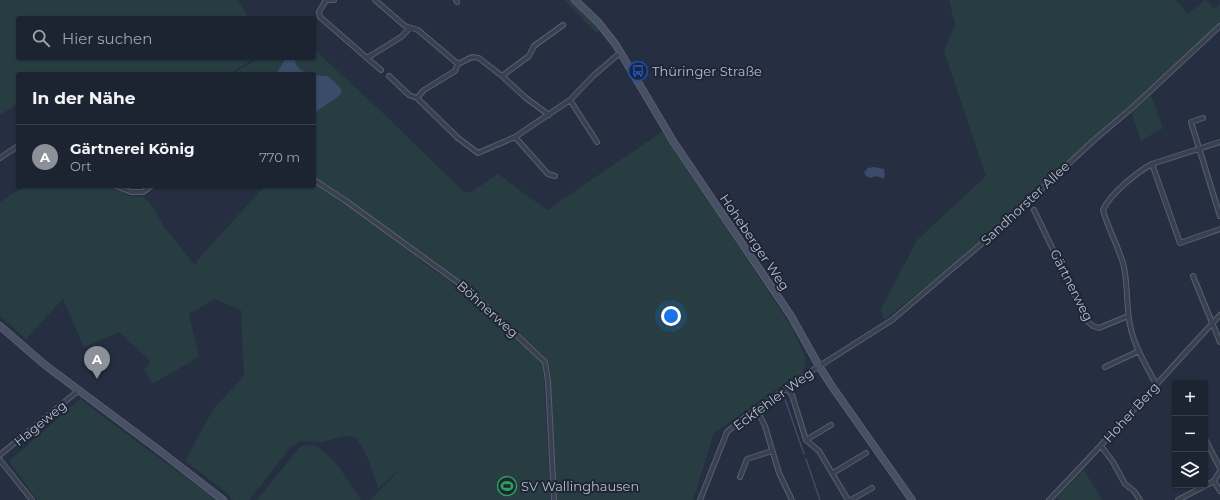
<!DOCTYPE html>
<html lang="de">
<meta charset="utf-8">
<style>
:root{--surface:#1c2331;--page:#252b39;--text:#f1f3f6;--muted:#a0a4ab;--line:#3a404d;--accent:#8c9099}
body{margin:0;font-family:Montserrat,sans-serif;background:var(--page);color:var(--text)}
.controls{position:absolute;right:12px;bottom:12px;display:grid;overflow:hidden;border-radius:4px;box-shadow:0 1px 3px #0004}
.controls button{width:36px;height:36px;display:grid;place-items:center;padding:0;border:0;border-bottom:1px solid var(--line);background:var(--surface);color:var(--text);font:20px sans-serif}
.you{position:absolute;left:671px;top:316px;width:14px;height:14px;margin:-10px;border:3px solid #fff;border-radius:50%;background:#1a73e8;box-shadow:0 0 0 6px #1a73e833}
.badge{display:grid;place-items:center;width:26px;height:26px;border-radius:50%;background:var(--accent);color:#fff;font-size:13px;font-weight:700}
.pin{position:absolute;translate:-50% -33px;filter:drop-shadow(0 1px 2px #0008)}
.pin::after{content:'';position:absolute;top:21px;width:14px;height:12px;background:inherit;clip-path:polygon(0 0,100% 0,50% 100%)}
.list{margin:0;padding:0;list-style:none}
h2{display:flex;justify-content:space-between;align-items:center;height:52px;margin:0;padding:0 16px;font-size:17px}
h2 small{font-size:13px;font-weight:400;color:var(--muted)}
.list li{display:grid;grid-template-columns:26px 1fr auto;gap:12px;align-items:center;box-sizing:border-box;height:64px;padding:0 16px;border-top:1px solid var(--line)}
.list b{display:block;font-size:15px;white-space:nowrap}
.list p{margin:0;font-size:13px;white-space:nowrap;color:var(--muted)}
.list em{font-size:13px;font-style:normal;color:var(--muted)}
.icon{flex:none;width:22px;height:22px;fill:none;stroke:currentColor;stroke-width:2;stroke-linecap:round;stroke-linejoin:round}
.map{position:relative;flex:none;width:1220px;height:500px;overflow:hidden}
.search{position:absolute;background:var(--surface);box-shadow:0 1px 3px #0004;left:16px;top:16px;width:300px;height:44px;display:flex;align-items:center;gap:10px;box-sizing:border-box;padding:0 14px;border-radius:4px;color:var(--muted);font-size:15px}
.panel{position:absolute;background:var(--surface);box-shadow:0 1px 3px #0004;left:16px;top:72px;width:300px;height:116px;border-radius:4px}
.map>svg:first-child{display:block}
.green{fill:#273d42}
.water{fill:#3b4b6a}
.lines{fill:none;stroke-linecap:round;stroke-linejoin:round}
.stream{stroke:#3b4b6a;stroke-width:1.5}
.street-casing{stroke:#575f6e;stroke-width:6}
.secondary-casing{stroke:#575f6e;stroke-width:8}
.street{stroke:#394150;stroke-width:4}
.secondary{stroke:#475064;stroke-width:6}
.labels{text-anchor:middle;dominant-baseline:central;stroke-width:4;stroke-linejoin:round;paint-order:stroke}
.poi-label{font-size:13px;fill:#b6bdcb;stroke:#1e2636;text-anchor:start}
.street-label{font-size:13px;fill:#b6bdcb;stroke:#1e2636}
</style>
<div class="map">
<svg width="1220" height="500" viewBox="0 0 1220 500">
<rect width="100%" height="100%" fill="#252f41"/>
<path class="green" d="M0,0h238l11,18h-231v40h237l-26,16h-211v29l-18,12z
M564,0h7l30,30 -5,3z
M949,0h227l12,14 16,-14h2l8,9 6,-5v24l-263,234 -73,58 -3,-11 36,-69 69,-64 -42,-125 11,-27z
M314,49l71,66 79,77h7l27,-18 49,36 116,-79 128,195 15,33 -3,14 -19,11 -70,49 -21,67h-137l-7,-138 -4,-5 -73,-68 -64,-45 11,15 31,23 92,80 2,18 6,120h-180l37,-38 -29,27c-6,-19 -10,-37 -24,-52l-8,-1 -25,6 -20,-1 -10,6 -42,53h-16l-12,-12 -36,-27 29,-53 30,-32 -3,-66 -26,-11 -26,15 10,43 -47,27 -8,-14 7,-8 -32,-30 -35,15 -21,-48 -37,40 -26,-23v-114l25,-16h84l20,10 15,1 9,10 12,21 30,37 5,-8 65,-71h49v-73l25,-17v-10c-4,-3 -9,-10 -14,-11 -3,0 -7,1 -11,0v-1c-10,0 -19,-5 -19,-16h19z
M259,58h27l-10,16h-44z
M1151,95l12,33 -22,13 -9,-28z
M81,398l4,5 131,97h-179l-28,-39z
M306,445c4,1 9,0 12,2 18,12 31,35 43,53h-104l42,-52z
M1084,470l18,30h-43l-2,-3z"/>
<path class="water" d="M286,58h9c0,9 6,13 14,16h-33z
M314,75l14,1 11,10 3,5 -3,5 -25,17z
M874,167l10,2 1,7 -2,3c-5,-3 -7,-3 -13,-1l-4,-2 -2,-4 4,-4z"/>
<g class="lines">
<path class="stream" d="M785,399l19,55
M806,459l14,41"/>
<defs>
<path id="street" d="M326,0l-7,12 1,5 47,41 34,-21 9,-9
M328,0h6
M375,0l30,26 13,4 40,34 14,-7 7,1 23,18
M456,0l1,2
M367,58l14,12
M389,76l20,19 8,3 41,40 20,15 37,-16 55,-37 23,-24 28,-24
M417,98l7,-8 31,-19 3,-7
M570,100l27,42
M549,115l-23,-17 -24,-22 27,-20 5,-10 29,-21
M1203,118l-12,4 29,94
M515,137l33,37 7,2
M0,158l18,-12
M1152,164l28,79 40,-14
M314,180l32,21 125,91 74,70 3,19 6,119
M116,186l15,6h12l8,-6
M1034,210l54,112 5,4 6,2 29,-12
M1193,276l27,66
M1105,367l34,-16
M1156,384c-10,-19 -22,-38 -26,-59 -4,-19 -2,-39 -6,-58 -5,-20 -16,-38 -21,-57 7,-16 34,-38 49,-46l68,-22
M787,389l5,6 14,45 13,11 29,49
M757,410l8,16 14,47 13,27
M1205,439l15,29
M806,440l25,-15
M1101,446l12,16 12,22 9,7 6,9
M0,455l79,-65
M0,460l32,40
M1220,471l-6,10 6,10
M833,473l33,-20
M740,477l7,-18 25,-8
M700,500l27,-68 13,-11 70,-49 82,-52 101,-86 100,-93 40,-34 87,-81
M851,500l21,-12
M1049,500c59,-60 114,-124 171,-185
M1178,500l36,-19"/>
<path id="secondary" d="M575,0l23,22 18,23 57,96 118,175 28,50 12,19 81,115
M0,326l45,39 115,86 63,49"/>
</defs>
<use href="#street" class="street-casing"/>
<use href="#secondary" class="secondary-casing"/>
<use href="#street" class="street"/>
<use href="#secondary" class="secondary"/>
</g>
<defs>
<symbol id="bus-ring" viewBox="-11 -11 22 22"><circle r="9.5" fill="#1e2636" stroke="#1a4fb4" stroke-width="1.5"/><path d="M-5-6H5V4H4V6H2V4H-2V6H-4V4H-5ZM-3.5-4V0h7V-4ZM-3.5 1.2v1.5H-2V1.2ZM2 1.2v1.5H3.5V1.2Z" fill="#1a4fb4"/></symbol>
<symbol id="stadium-ring" viewBox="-11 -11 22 22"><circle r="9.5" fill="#1e2636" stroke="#2e9e5b" stroke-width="1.5"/><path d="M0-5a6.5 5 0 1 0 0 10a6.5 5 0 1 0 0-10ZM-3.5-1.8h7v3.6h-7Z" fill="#2e9e5b"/></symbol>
</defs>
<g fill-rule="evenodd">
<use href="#bus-ring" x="627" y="60" width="22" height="22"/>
<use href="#stadium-ring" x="496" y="475" width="22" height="22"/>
</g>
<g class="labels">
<g class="poi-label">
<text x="652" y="71">Thüringer Straße</text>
<text x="521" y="486">SV Wallinghausen</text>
</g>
<g class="street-label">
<text transform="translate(1025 203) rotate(-43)">Sandhorster Allee</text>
<text transform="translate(755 242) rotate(56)">Hoheberger Weg</text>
<text transform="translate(1072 285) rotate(63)">Gärtnerweg</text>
<text transform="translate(488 309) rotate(42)">Böhnerweg</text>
<text transform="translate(773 399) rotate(-36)">Eckfehler Weg</text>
<text transform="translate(1131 412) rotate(-48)">Hoher Berg</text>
<text transform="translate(40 423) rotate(-39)">Hageweg</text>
</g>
</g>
</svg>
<div class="controls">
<button>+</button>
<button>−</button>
<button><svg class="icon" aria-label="layers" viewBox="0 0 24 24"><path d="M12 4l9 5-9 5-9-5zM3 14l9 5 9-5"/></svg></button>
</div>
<div class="you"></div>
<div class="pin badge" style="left:97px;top:379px">A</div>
<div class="search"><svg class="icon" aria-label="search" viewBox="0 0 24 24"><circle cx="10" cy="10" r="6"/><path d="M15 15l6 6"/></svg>Hier suchen</div>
<section class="panel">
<h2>In der Nähe<small></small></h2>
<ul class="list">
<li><span class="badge">A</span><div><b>Gärtnerei König</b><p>Ort</p></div><em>770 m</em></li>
</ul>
</section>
</div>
